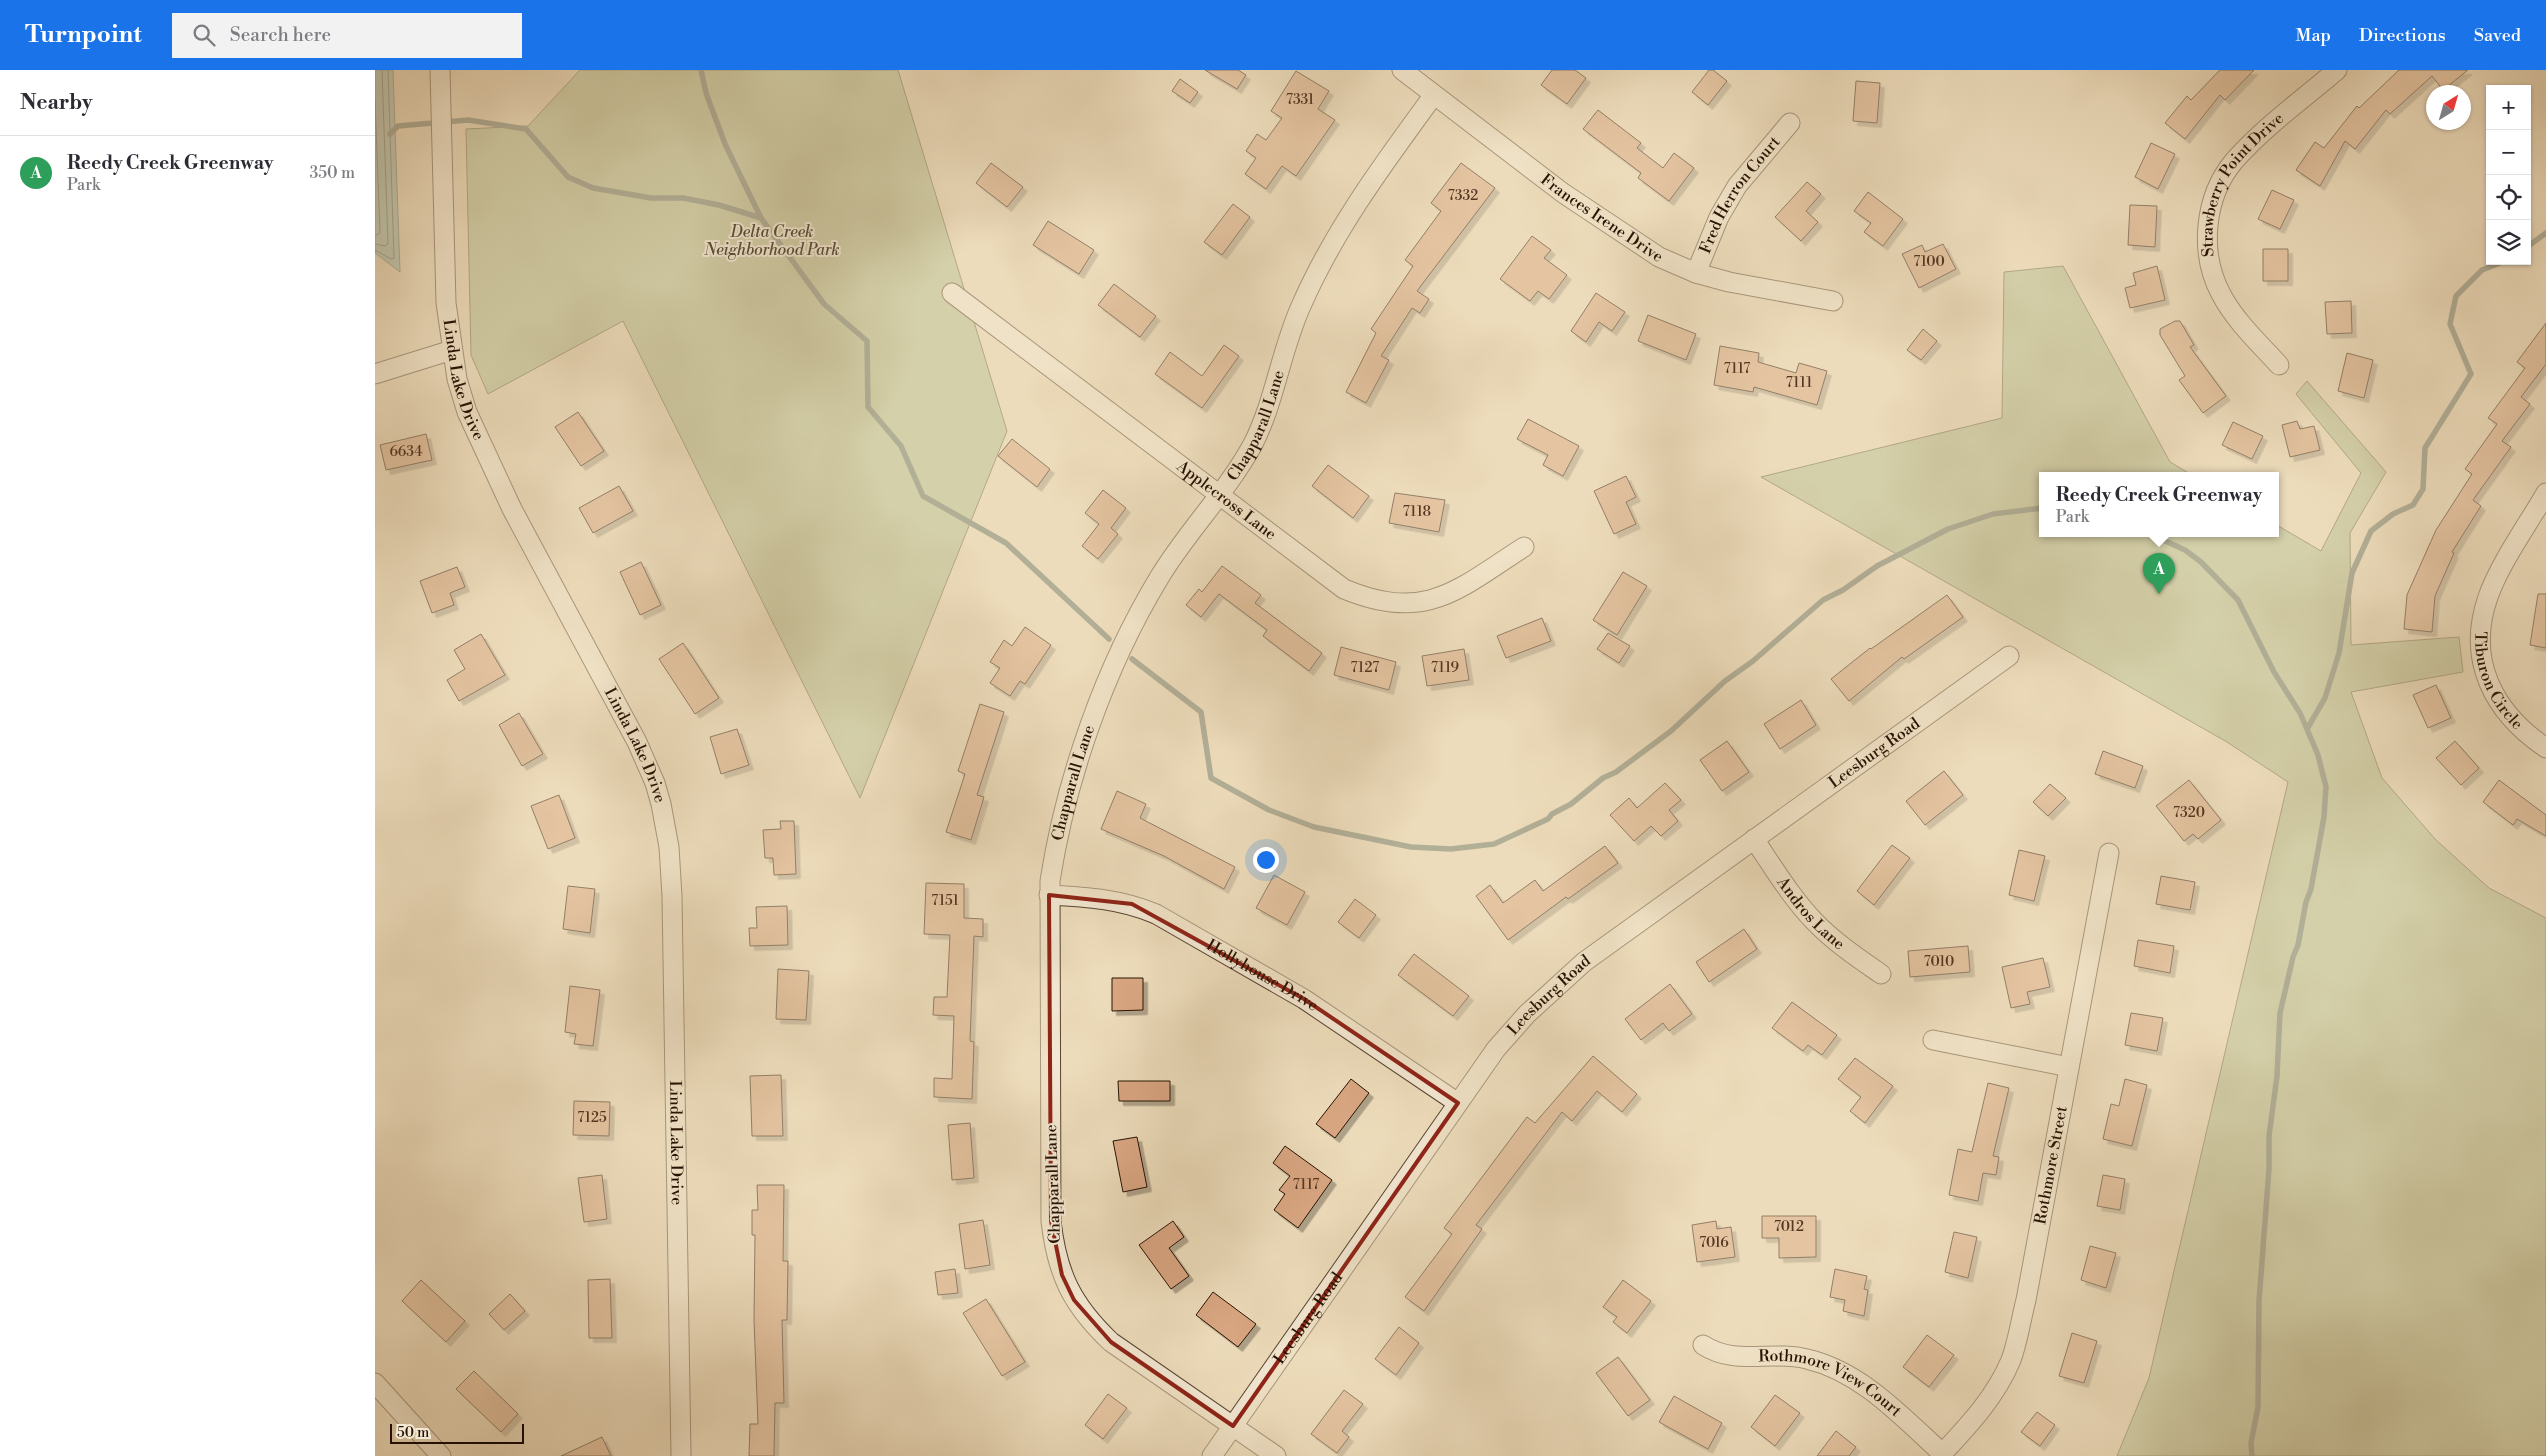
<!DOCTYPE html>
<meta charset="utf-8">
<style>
:root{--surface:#fff;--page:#f2f2f3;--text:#2b2b33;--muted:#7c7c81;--line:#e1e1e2;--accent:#1a73e8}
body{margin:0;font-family:"Libre Bodoni",serif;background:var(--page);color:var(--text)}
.controls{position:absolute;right:15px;top:15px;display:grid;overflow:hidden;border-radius:0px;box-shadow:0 1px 4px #0004}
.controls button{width:45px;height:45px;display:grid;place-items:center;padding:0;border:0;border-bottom:1px solid var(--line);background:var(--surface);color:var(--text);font:25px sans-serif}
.compass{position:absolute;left:2051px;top:15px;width:45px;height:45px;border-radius:50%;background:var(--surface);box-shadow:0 1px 4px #0004;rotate:37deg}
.scale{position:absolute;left:15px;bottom:12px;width:134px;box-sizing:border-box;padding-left:5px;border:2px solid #271102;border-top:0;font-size:14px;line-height:18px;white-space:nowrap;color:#271102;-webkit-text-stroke:4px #f3e8d3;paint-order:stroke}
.you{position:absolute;left:890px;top:789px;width:18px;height:18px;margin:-12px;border:4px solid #fff;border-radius:50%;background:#1a73e8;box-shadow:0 0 0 8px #1a73e833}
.badge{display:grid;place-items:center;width:32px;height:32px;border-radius:50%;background:var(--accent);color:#fff;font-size:16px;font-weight:700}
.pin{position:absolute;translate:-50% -41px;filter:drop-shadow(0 1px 2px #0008)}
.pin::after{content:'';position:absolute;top:26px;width:18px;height:15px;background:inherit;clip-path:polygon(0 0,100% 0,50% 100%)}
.popup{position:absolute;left:1664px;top:402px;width:240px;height:65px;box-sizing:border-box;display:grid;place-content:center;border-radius:0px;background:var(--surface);filter:drop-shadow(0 1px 4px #0005);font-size:16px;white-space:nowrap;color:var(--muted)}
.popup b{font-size:19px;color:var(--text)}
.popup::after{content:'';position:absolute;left:50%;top:100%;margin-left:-10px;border:10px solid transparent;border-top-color:var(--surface)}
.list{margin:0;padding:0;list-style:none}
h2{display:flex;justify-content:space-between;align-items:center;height:65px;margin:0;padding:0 20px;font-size:21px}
h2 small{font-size:16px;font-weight:400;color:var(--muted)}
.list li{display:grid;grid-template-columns:32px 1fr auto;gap:15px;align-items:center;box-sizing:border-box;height:75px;padding:0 20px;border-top:1px solid var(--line)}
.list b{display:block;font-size:19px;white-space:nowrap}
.list p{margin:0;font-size:16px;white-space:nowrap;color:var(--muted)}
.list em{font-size:16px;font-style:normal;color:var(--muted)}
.icon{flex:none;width:28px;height:28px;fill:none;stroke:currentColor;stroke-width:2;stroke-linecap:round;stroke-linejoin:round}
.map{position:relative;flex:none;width:2171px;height:1386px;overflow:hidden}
header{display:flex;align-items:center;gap:30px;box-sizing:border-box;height:70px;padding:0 25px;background:var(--accent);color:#fff}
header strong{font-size:24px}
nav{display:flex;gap:28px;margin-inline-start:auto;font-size:18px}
.search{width:350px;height:45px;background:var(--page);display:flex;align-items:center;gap:12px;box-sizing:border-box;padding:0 18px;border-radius:0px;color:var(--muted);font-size:19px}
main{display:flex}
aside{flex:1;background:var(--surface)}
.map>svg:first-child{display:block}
.green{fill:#b5c192;stroke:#6e694a}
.water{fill:#99bcb1;stroke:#6b786b}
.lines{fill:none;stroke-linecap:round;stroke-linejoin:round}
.shore{stroke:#60665a;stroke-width:1}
.stream{stroke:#6b786b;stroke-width:5.5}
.building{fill:#d9a682;stroke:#271102;filter:url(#shadow)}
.minor-casing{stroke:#584430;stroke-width:21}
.minor{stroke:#f3e8d3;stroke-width:19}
.marked{fill:none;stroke:#8f2418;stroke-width:4;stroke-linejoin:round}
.labels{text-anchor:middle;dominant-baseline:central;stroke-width:4;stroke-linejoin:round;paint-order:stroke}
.number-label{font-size:14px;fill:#543622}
.street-label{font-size:16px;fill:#271102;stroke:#f3e8d3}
.park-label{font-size:16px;font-style:italic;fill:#594f34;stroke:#f3e8d3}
</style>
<header>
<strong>Turnpoint</strong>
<div class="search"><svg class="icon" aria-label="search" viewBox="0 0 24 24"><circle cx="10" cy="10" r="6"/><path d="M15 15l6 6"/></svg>Search here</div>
<nav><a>Map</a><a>Directions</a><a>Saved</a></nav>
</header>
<main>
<aside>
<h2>Nearby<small></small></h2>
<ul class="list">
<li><span class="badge" style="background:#2e9e5b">A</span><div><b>Reedy Creek Greenway</b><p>Park</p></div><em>350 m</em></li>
</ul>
</aside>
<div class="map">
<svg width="2171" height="1386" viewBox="0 0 2171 1386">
<defs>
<filter id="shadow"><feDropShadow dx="4.5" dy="4.5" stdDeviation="0" flood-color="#0004"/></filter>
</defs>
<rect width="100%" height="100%" fill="#eddcbb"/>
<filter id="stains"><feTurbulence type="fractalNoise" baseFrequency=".004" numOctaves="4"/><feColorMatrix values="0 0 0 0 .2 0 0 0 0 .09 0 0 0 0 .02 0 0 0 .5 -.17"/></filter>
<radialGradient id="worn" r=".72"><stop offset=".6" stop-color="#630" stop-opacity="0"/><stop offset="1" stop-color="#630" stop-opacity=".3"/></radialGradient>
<path class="green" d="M205,0h318l109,361 -147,367 -237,-477 -135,73 -17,-39 -5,-226 62,-3z
M1688,196l107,196 22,13h-149v58h232v-9l46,27 40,-78 -65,-79 11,-13 79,91 -36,61 1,112 108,-8 4,35 -112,20 31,86 53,61 54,49 57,30v538h-429l32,-78 139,-596 -61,-40 -466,-265 241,-59 2,-146z"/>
<path class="water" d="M0,0h18l7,202 -25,-19z"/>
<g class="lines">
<path class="shore" d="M0,30l5,133 -5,3
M0,174l10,2 3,-2 -6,-174
M0,180l16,9 3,-1 -6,-188"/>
<path class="stream" d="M326,0l5,23 19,51 36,74 63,86 43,37 1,66 33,39 22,50 83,47 103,96
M15,64l8,-8 70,-6 58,9 42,48 25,11 58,10h32l36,7 42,13
M2152,177l19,-14
M1773,463l37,17 16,12 37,38 36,72 26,41 18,42 8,32 -2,30 -13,72 -5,13 -8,43 -5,12 -13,56 -3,63 -8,60v33l-10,132 -1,106 -7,36 1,13
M757,589l69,53 10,66 58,32 45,17 97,20 40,2 43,-5 54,-25 4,-5 19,-10 32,-26 13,-6 55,-41 54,-50 28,-20 70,-61 20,-10 34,-24 71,-37 45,-15 50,-6
M1932,659l18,-31 14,-45 13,-80 19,-42 22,-17 20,-9 10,-16 2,-41 46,-74 -21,-50 6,-28 26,-26 23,-9"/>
</g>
<path class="building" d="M830,0h33l8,5 -9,14z
M1177,0h23l11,8 -19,26 -26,-19z
M1334,0h4l14,11 -19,24 -16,-13z
M1845,0h34l-29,30 -5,-5 -35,44 -20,-16 22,-27 4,4z
M2024,0h69l-25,20 -11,-14 -42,38 -4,-4 -31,39 -10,-8 -25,45 -24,-16 19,-28 9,6 33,-42 2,2z
M921,1l33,20 -11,18 17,11 -39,56 -14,-10 -16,23 -21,-15 11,-16 -10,-7 11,-17 9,6 16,-22 -11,-7z
M805,9l18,13 -8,11 -18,-12z
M1481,11l24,2 -3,40 -24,-2z
M1223,40l43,33 -4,5 26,20 11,-15 20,15 -25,33 -31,-23 3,-5 -58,-44z
M1776,73l24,11 -17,35 -23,-12z
M616,93l32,24 -16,20 -31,-24z
M1086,93l34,25 -78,103 12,8 -9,14 -8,-5 -31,48 8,4 -23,43 -20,-11 30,-59 -5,-4 42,-63 -8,-6 36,-49 -10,-8z
M1432,112l14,12 -15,17 12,11 -17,19 -26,-24z
M1897,120l22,10 -14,29 -22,-10z
M1493,122l35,27 -20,27 -19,-14 7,-9 -17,-12z
M858,134l17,13 -28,38 -18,-13z
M1755,135l27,1 -2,41 -27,-2z
M673,151l46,29 -15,24 -46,-29z
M1157,166l19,14 -7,8 23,17 -18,24 -11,-8 -8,10 -30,-22z
M1568,174l13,25 -37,19 -17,-34 20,-9 3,7z
M1888,179h25v32h-25z
M1782,196l8,34 -35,8 -5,-20 11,-3 -3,-12z
M739,214l42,32 -16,21 -42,-32z
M1221,223l29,19 -13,19 -13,-9 -13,20 -15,-11z
M1976,231l1,32 -25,1 -2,-32z
M1273,245l48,19 -10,26 -48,-19z
M1800,251h5l14,24 -4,2 36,49 -23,17 -24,-33 6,-4 -25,-41v-6z
M2171,253v41l-25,33 9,7 -28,37 9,6 -38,53 8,6 -29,46 2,1 -19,43 -3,36 -28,-3 3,-34 29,-65 36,-56 -7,-5 32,-45 -9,-6 37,-50 -8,-6z
M1548,259l14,12 -16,19 -14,-10z
M849,275l15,11 -37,52 -47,-34 15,-22 32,24z
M1345,276l39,7 -1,9 38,11 3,-10 28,8 -10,34 -63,-18 -1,5 -39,-7z
M1972,283l26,7 -9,38 -26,-7z
M203,342l26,39 -23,15 -26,-39z
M1153,349l51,27 -16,30 -20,-11 5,-10 -31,-16z
M1922,351l3,8 14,-3 6,24 -30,7 -8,-32z
M1858,352l30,14 -11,23 -30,-14z
M51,364l6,26 -46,10 -6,-25z
M637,369l38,30 -13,18 -39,-31z
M953,395l41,31 -16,22 -41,-32z
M1251,406l10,21 -10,5 10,22 -22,10 -20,-43z
M244,416l14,25 -40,22 -14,-25z
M728,420l23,18 -15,20 7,6 -20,25 -16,-13 17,-22 -14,-11z
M1020,423l50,7 -6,32 -50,-9z
M266,492l20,43 -21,10 -20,-43z
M847,496l39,29 -6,8 67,50 -13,18 -46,-35 4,-6 -48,-36 -18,23 -15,-12 13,-16 3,3z
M82,497l8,20 -15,6 4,12 -22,8 -12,-32z
M1248,502l24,14 -30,49 -24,-15z
M2163,524h8v54l-16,-3z
M1572,525l16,22 -59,42 -2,-2 -53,44 -18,-22 39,-31 1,1z
M1167,548l9,23 -45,17 -9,-22z
M650,557l26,18 -26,39 -5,-3 -10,15 -20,-13 10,-15 -10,-6 14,-22 8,6z
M1233,563l22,13 -11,17 -22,-14z
M106,564l24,41 -46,26 -12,-21 18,-11 -11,-19z
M308,573l36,55 -24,16 -36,-55z
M966,577l55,15 -7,28 -55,-15z
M1089,579l5,31 -42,6 -5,-30z
M2061,615l15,33 -23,10 -15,-33z
M1426,630l15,25 -36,24 -16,-25z
M605,634l24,8 -27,83 7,2 -13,43 -25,-8 19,-58 -7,-3z
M144,643l24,41 -21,12 -23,-41z
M362,659l12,36 -28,9 -11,-37z
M1352,671l22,31 -27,19 -22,-31z
M2080,671l24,27 -18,17 -25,-27z
M1728,681l40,15 -8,22 -40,-14z
M1569,701l19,24 -38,30 -19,-24z
M1814,710l32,40 -23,19 -5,-5 -9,7 -28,-35z
M2124,710l47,35v21l-29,-17 -4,6 -30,-23z
M1290,713l16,17 -12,10 9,11 -17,15 -10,-10 -17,15 -24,-26 19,-17 8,10z
M1675,714l16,14 -18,18 -15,-14z
M742,721l29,13 -6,14 95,49 -11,22 -60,-33 -63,-27z
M184,725l16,43 -27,11 -17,-43z
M405,751h14l2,53 -22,1 -1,-17h-8l-2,-28 18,-1z
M1517,775l18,13 -36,47 -17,-14z
M1230,776l13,17 -50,36 -2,-2 -58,43 -32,-44 14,-11 13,18 32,-23 8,11z
M1644,780l26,6 -11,45 -25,-6z
M899,805l31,17 -18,33 -31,-17z
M1786,806l34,6 -5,28 -34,-6z
M551,813l38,1v34l19,1v18l-9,-1 -4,105 4,1 -2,57 -38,-2v-19l18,1 2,-63 -21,-1 1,-18h13l3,-62 -26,-1z
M193,816l27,3 -5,44 -27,-4z
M980,829l21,16 -17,23 -21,-16z
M412,836l1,39 -38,1 -1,-18h8l-1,-21z
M1369,859l13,20 -48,33 -13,-20z
M1763,870l36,6 -4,27 -36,-7z
M1593,876l2,26 -60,5 -2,-26z
M1039,884l55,42 -16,20 -55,-41z
M1668,888l7,29 -23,5 3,12 -19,4 -9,-41z
M403,899l31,2 -3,49 -30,-1z
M737,908h31v32l-31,1z
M1295,914l22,30 -23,17 -6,-8 -22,17 -16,-21z
M195,916l30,4 -7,56 -19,-2 2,-10 -11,-2z
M1417,932l45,33 -15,20 -14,-10 -5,6 -31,-23z
M1756,943l32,5 -6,33 -32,-6z
M1218,986l44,38 -15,18 -25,-21 -25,30 -10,-9 -86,113 6,4 -58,82 -19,-14 47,-63 -8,-6 83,-111 8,6z
M1480,988l38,28 -28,37 -15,-12 11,-14 -23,-18z
M406,1005l2,61h-31l-2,-60z
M976,1009l18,14 -34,45 -19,-14z
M1750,1009l22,6 -15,61 -29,-7 8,-35 8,2z
M743,1011h52v20h-51z
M1613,1013l21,5 -16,68 6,1 -3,18 -13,-2 -5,28 -29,-6 9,-46 14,3z
M199,1031l36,1 -1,34 -36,-1z
M595,1053l4,55 -22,2 -4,-55z
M762,1067l10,50 -24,5 -10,-51z
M910,1076l47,34 -34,48 -24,-18 11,-16 -6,-4 11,-14 -17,-13z
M227,1105l5,44 -23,3 -6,-44z
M1728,1105l22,4 -5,31 -23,-4z
M382,1115h27l-1,76h5l-1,59h-5l2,83h-9l-1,53h-25l1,-32h8l-4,-104 1,-85h-3v-25h6z
M1387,1146h54v41l-37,1v-20h-17z
M608,1150l7,45 -25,4 -6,-45z
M798,1151l11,16 -15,11 20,28 -18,13 -32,-44z
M1341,1151l1,8 14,-2 4,30 -38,5 -5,-37z
M1579,1162l23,5 -9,41 -23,-6z
M1715,1176l26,7 -10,35 -25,-8z
M580,1199l3,24 -20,2 -3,-23z
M1460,1199l32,7 -3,13 4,1 -4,26 -21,-5 2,-11 -15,-3z
M235,1209l2,59h-23l-1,-58z
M46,1210l44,41 -19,21 -44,-41z
M1248,1210l28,21 -24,32 -14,-11 4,-5 -14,-10z
M838,1222l43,32 -18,23 -42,-32z
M135,1224l15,17 -21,19 -15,-16z
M611,1229l39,63 -23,14 -39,-63z
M1024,1257l20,16 -23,32 -21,-16z
M1697,1263l25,8 -13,42 -25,-7z
M1552,1265l27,20 -25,32 -26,-20z
M1243,1287l32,43 -22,16 -32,-43z
M99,1301l44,43 -17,18 -45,-43z
M969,1320l19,14 -21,27 7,6 -12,16 -26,-19z
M733,1324l19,14 -24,31 -18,-14z
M1400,1325l25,18 -25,33 -24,-19z
M1299,1326l48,27 -14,26 -49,-27z
M1662,1342l18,13 -15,21 -19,-14z
M1461,1361l20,16 -7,9h-32z
M227,1367l9,19h-50z"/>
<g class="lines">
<defs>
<g id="minor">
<path id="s1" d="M65,0l6,233 11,76 10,33 45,97 125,233 18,41 6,21 8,43 3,49 9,560"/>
<path id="s2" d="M1027,0l161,123 96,64 37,16 33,9 104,19"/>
<path id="s3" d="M1321,203l23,-56 18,-31 53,-63"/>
<path id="s4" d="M577,223l392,296c82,34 113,1 180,-42"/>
<path id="s5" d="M1904,295c-20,-22 -44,-44 -58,-71 -22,-41 -17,-97 13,-133 30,-34 69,-62 103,-91"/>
<path d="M0,304l77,-24"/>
<path id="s6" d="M2171,423c-18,31 -46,70 -58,104 -22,63 5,115 58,151"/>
<path id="s7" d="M1379,769c19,28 37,58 60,82 20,21 44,37 67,53"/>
<path id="s8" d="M674,825c38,2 72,4 107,19l148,85 154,104"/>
<path d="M1558,970l136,27"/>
<path id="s9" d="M1328,1275c32,21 68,5 104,14 55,13 95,58 136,95"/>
<path d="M0,1313l66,73"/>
<path id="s10" d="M837,1386l284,-407 31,-35 57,-52 425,-306"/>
<path id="s11" d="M901,1386l-165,-114c-39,-37 -54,-68 -60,-121l-1,-340c16,-103 55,-214 109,-303 28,-47 68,-86 94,-134 22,-43 28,-94 48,-138 33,-76 83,-143 132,-210"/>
<path id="s12" d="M1565,1386c28,-30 55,-58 71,-96 7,-19 10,-41 15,-60l83,-447"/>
</g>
</defs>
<use href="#minor" class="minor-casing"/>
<use href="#minor" class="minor"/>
</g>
<path d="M0 0H2171V1386H0ZM674,825l83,9 172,95 154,104 -225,323 -122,-84 -37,-42 -12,-25 -11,-54z" fill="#eddcbb" fill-opacity=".55" fill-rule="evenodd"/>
<path class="marked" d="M674,825l83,9 172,95 154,104 -225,323 -122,-84 -37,-42 -12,-25 -11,-54z"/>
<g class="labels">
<g class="number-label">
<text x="925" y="30">7331</text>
<text x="1088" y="126">7332</text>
<text x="1554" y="192">7100</text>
<text x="1362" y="299">7117</text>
<text x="1424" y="313">7111</text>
<text x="31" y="382">6634</text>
<text x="1042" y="442">7118</text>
<text x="990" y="598">7127</text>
<text x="1070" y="598">7119</text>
<text x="1814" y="743">7320</text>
<text x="570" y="831">7151</text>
<text x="1564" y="892">7010</text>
<text x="217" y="1048">7125</text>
<text x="931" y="1115">7117</text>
<text x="1414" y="1157">7012</text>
<text x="1339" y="1173">7016</text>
</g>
<g class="street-label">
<text stroke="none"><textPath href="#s5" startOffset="215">Strawberry Point Drive</textPath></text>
<text stroke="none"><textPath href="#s3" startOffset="90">Fred Herron Court</textPath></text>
<text stroke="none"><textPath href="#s2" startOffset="249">Frances Irene Drive</textPath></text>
<text stroke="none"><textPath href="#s1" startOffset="312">Linda Lake Drive</textPath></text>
<text stroke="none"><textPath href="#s11" startOffset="1185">Chapparall Lane</textPath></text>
<text stroke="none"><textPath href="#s4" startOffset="344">Applecross Lane</textPath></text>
<text stroke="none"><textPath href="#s6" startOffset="208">Tiburon Circle</textPath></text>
<text stroke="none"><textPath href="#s1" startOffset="718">Linda Lake Drive</textPath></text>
<text stroke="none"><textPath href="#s10" startOffset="978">Leesburg Road</textPath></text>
<text stroke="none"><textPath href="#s11" startOffset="780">Chapparall Lane</textPath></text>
<text stroke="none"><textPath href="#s7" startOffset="94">Andros Lane</textPath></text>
<text stroke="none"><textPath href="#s8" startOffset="232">Hollyhouse Drive</textPath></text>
<text stroke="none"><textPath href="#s10" startOffset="572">Leesburg Road</textPath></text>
<text stroke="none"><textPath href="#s1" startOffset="1122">Linda Lake Drive</textPath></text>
<text stroke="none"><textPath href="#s12" startOffset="319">Rothmore Street</textPath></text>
<text transform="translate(678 1114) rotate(-92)">Chapparall Lane</text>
<text stroke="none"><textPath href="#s10" startOffset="168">Leesburg Road</textPath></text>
<text stroke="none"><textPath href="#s9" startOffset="136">Rothmore View Court</textPath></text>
</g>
<g class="park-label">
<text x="397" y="162">Delta Creek<tspan x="397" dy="18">Neighborhood Park</tspan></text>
</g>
</g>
<rect width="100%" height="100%" filter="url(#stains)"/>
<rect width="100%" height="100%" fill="url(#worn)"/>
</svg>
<div class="controls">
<button>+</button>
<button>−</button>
<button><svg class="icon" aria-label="locate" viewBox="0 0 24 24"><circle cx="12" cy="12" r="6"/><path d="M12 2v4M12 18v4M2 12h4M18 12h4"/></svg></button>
<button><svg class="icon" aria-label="layers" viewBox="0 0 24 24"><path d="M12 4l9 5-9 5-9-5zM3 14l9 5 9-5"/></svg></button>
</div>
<svg class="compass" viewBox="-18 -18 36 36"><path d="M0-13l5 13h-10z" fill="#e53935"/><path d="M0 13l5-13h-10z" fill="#7c7c81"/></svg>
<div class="scale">50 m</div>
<div class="you"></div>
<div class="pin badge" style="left:1784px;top:524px;background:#2e9e5b">A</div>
<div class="popup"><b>Reedy Creek Greenway</b>Park</div>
</div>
</main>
